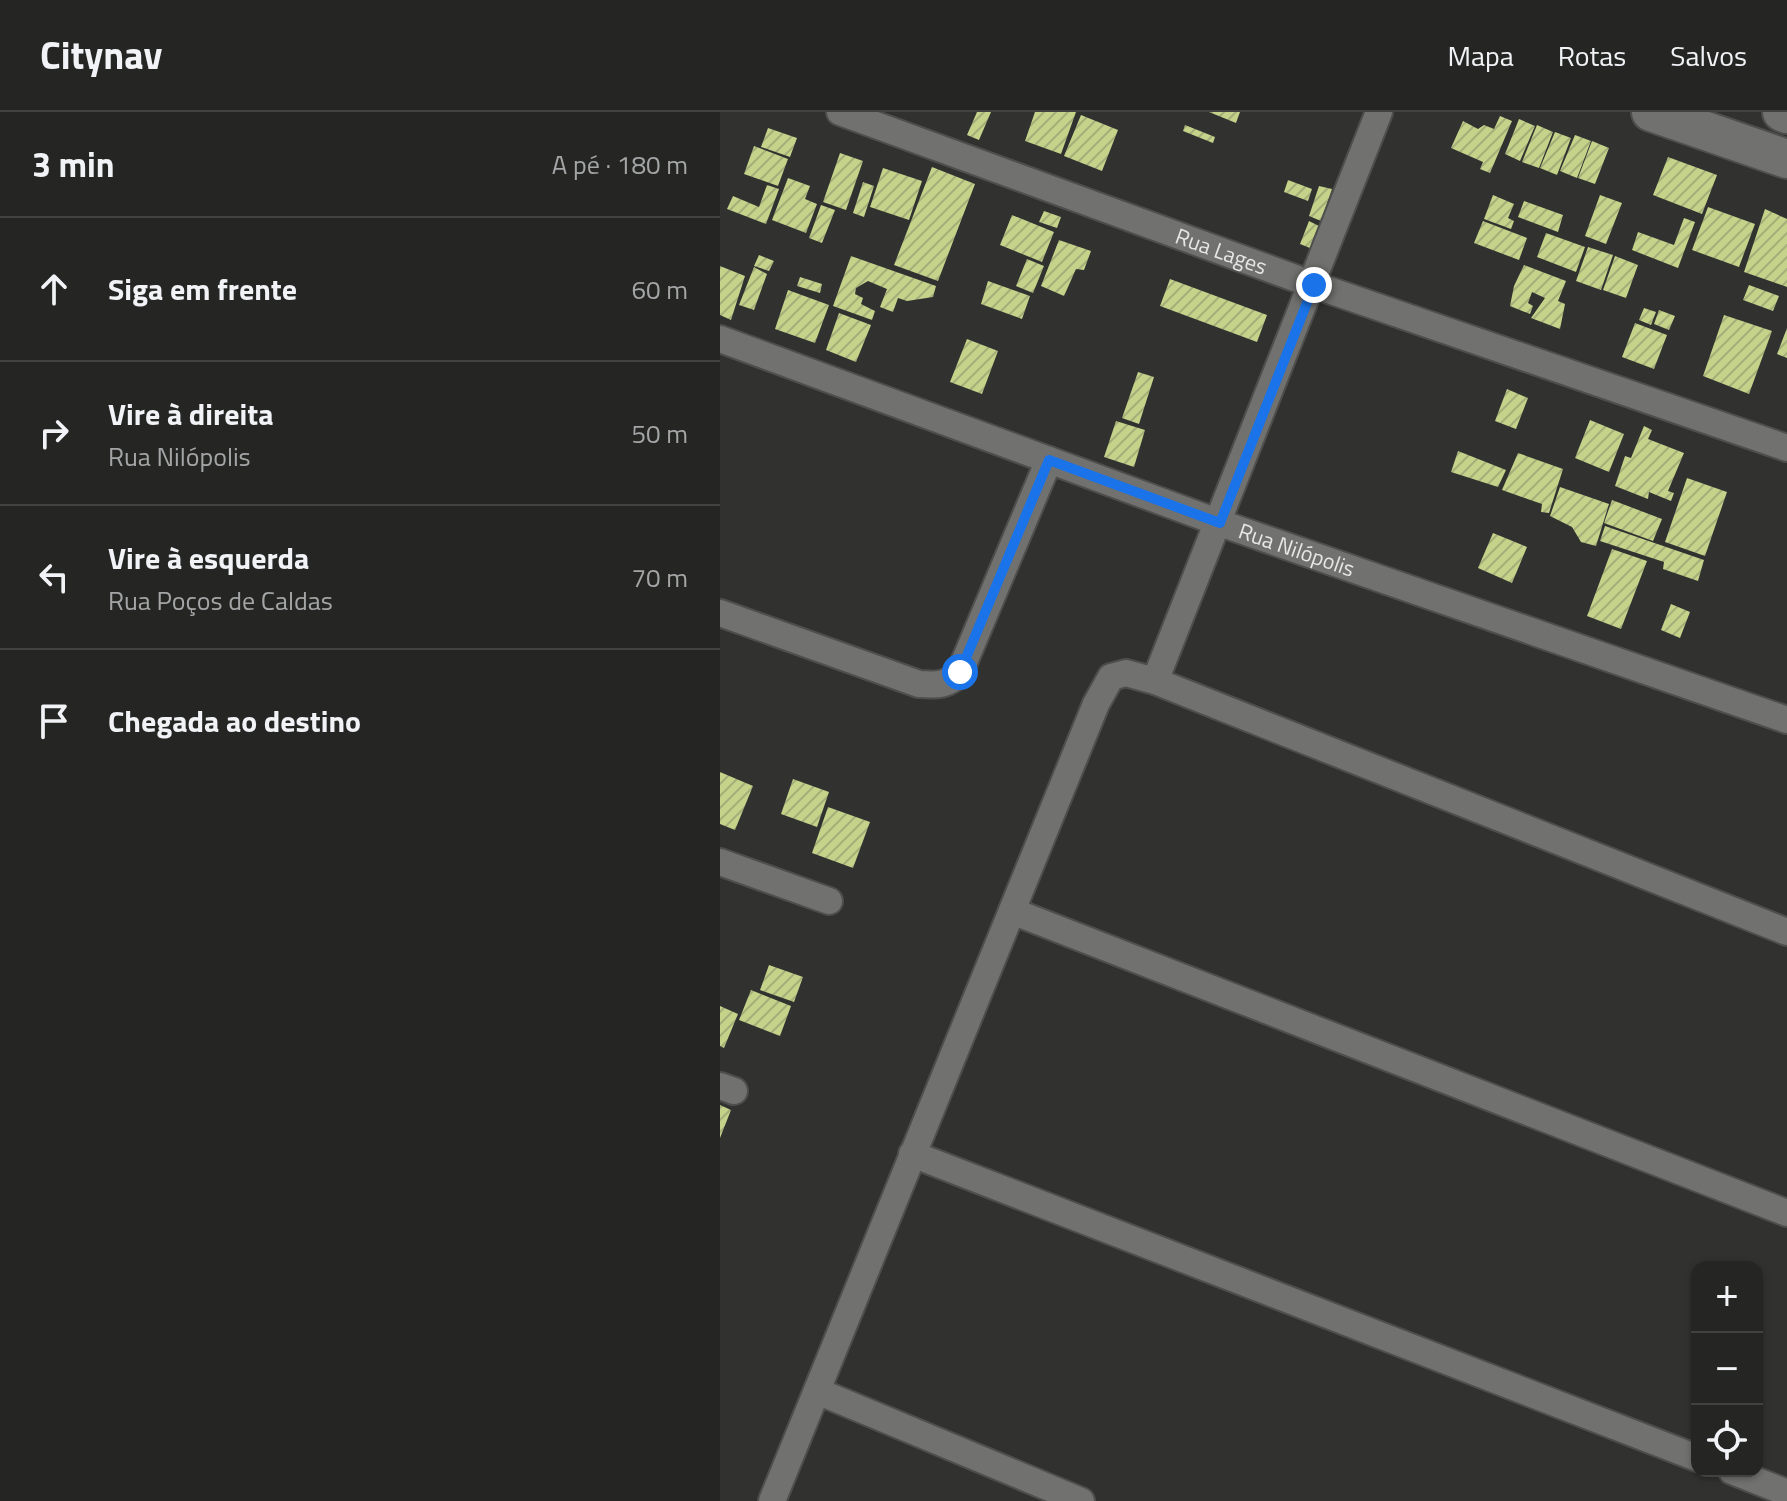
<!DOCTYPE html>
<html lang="pt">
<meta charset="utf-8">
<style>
:root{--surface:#252624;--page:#2d2e2c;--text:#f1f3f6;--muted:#a3a5a6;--line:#424341}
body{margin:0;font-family:"Titillium Web",sans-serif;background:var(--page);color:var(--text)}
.controls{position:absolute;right:24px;bottom:24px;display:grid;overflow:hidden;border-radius:16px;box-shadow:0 2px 6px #0004}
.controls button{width:72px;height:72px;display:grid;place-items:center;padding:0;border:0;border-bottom:2px solid var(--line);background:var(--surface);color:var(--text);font:40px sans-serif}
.stop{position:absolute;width:24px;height:24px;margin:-18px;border:6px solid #1a73e8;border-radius:50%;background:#fff}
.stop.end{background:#1a73e8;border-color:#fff;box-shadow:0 2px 8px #0008}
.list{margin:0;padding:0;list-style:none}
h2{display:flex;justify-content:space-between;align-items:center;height:104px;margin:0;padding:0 32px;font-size:34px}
h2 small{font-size:26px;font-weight:400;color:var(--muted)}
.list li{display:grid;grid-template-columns:52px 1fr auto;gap:24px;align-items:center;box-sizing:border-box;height:144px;padding:0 32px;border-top:2px solid var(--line)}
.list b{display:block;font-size:30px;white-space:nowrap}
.list p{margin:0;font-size:26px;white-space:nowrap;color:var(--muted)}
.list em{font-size:26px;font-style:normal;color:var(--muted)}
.icon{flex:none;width:44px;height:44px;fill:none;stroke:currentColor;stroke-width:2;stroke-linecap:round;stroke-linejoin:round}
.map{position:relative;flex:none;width:1067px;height:1389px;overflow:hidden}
header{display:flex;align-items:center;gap:48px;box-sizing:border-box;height:112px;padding:0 40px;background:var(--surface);border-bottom:2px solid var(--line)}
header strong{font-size:38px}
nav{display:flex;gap:44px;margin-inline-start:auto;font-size:28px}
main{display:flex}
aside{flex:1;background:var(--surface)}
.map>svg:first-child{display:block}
.building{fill:url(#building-hatch)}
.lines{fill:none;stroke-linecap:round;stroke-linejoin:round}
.minor-casing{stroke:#4e4f4d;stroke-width:30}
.secondary-casing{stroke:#4e4f4d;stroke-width:42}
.minor{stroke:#71716f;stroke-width:26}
.secondary{stroke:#71716f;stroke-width:38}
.route{stroke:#1a73e8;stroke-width:10}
.labels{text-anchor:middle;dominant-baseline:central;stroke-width:8;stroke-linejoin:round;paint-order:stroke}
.street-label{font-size:22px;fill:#e6e6e5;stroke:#272826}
</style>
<header>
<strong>Citynav</strong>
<nav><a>Mapa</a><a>Rotas</a><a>Salvos</a></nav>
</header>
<main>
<aside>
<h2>3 min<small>A pé · 180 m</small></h2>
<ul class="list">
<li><svg class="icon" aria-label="ahead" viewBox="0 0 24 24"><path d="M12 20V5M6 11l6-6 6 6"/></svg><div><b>Siga em frente</b></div><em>60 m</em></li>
<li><svg class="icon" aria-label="right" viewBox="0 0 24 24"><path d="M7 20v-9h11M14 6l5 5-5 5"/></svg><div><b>Vire à direita</b><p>Rua Nilópolis</p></div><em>50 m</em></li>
<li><svg class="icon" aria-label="left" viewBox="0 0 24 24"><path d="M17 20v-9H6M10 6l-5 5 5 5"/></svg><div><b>Vire à esquerda</b><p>Rua Poços de Caldas</p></div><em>70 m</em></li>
<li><svg class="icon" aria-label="arrive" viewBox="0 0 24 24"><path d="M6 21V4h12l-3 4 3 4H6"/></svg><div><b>Chegada ao destino</b></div></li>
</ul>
</aside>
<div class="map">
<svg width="1067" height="1389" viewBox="0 0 1067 1389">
<defs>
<pattern id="building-hatch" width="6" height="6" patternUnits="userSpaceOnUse" patternTransform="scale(2)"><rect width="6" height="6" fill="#c4d28a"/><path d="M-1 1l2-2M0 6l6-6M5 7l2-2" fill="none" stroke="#a4af79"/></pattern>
</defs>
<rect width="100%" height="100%" fill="#313230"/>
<path class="building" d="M257,0h14l-12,28 -12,-5z
M315,0h41l-15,42 -36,-13z
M489,0h31l-4,11z
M361,3l37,15 -16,41 -38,-15z
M780,4l12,5 -22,52 -10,-4 3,-7 -32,-14 12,-27 15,8 6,-4 10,4z
M799,7l16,7 -15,35 -15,-7z
M465,13l30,12 -2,6 -30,-12z
M817,13l16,7 -14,36 -17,-6z
M48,16l29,10 -7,19 -29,-10z
M835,20l16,6 -14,37 -17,-7z
M855,23l16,6 -14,37 -17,-7z
M872,29l17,7 -14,36 -17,-6z
M34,34l34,13 -10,27 -34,-12z
M120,41l23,8 -17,49 -23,-8z
M948,45l49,18 -15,39 -49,-19z
M212,55l43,17 -37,97 -44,-16z
M163,56l39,13 -13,39 -39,-13z
M68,66l22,8 -5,13 12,5 -11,29 -34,-13z
M568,68l24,9 -4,12 -24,-9z
M143,70l11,4 -10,31 -11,-4z
M47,73l12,4 -13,35 -39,-15 6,-13 26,11z
M599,74l13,3 -11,32 -12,-5z
M773,83l21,9 -6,14 6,3 -3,8 -27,-10z
M880,83l22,8 -16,41 -21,-8z
M804,89l39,14 -5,17 -40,-15z
M101,93l14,5 -13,33 -13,-5z
M988,95l47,17 -16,43 -47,-17z
M1045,97l22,10v68l-43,-15z
M324,99l17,6 -4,11 -18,-6z
M292,103l42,17 -12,30 -42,-17z
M964,106l11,4 -17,46 -46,-18 6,-18 36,13z
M589,109l10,5 -9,22 -10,-4z
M763,109l44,17 -8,22 -45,-17z
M826,121l39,14 -9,25 -39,-15z
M339,128l32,11 -7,19 -8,-1 -12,27 -23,-10z
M868,135l25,8 -12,35 -25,-9z
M39,143l15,6 -5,10 -15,-5z
M131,144l85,30 -3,11 -26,4 -9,-3 -5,14 -13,-5 7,-18 -19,-8 -12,7 -1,6 8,4 -2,6 14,7 -3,9 -39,-14z
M895,144l23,9 -12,33 -23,-8z
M307,147l17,7 -11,27 -17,-7z
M804,153l42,16 -8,20 7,3 -5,25 -29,-11 14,-20 -13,-6 -4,11 5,3 -3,8 -20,-8 4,-20z
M0,154l25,10 -14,44 -11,-5z
M34,155l13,7 -13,36 -15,-5z
M80,165l22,7 -2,9 -23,-7z
M450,167l97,36 -10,27 -97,-36z
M268,169l42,15 -8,23 -41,-15z
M1029,173l30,11 -6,15 -30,-11z
M68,178l41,15 -14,38 -40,-14z
M924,196l12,4 -5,13 -12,-5z
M939,198l16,6 -6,14 -15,-6z
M119,201l32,12 -15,37 -30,-12z
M1004,203l48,16 -23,63 -46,-18z
M915,211l32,12 -13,34 -32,-12z
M1067,216v30l-10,-4z
M247,227l31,12 -16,43 -32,-12z
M418,260l16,5 -15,47 -17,-6z
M787,277l21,9 -12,31 -21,-8z
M870,308l34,14 -15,38 -34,-14z
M396,309l29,9 -11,37 -30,-10z
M924,314l8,4 -4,9 36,14 -16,38 6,2 -3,8 -22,-9 -1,7 -33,-13 10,-30 6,2z
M738,339l48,19 -8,17 -47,-15z
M798,341l45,16 -14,44 -8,-1 1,-8 -40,-14z
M967,366l40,14 -22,64 -40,-14z
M840,375l49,17 -13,42 -15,-4 -9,-15 -22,-11z
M892,388l50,19 -9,22 -49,-18z
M885,414l99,34 -6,21 -35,-12 1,-7 -64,-21z
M773,421l34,14 -15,36 -34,-15z
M892,437l35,12 -26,68 -34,-13z
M951,492l19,8 -10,26 -19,-8z
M0,660l33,14 -18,44 -15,-6z
M73,667l36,13 -12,35 -36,-13z
M108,695l42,15 -17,46 -41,-15z
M49,853l34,12 -9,25 -34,-12z
M31,878l40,16 -11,30 -41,-16z
M0,894l18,8 -14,34 -4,-2z
M0,993l11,5 -11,28z"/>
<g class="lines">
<defs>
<g id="minor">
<path id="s1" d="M120,0l474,173 473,163"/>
<path id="s2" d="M0,227l500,184 567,197"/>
<path d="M0,501l199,71c18,1 29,2 41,-12l89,-212"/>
<path d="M435,569l224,-569"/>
<path d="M0,750l109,39"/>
<path d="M292,799l775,302"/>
<path d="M0,974l14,5"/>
<path d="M192,1042l785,304"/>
<path d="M97,1279l264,110"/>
<path d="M1012,1359l53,21"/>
<path d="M52,1389l324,-797 15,-27 15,-4 29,8 632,251"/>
</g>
<path id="secondary" d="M931,0l136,47
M1062,0l5,2"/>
</defs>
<use href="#minor" class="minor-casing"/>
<use href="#secondary" class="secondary-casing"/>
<use href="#minor" class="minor"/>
<use href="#secondary" class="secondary"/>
</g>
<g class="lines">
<path class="route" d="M240,560l89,-212 171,63 94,-238"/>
</g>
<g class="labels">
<g class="street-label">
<text stroke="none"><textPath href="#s1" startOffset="406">Rua Lages</textPath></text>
<text stroke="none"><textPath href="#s2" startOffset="614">Rua Nilópolis</textPath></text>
</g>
</g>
</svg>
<div class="controls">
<button>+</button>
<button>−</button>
<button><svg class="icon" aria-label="locate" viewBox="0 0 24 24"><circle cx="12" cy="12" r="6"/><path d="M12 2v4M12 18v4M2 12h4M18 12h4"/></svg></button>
</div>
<div class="stop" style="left:240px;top:560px"></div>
<div class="stop end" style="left:594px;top:173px"></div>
</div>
</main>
